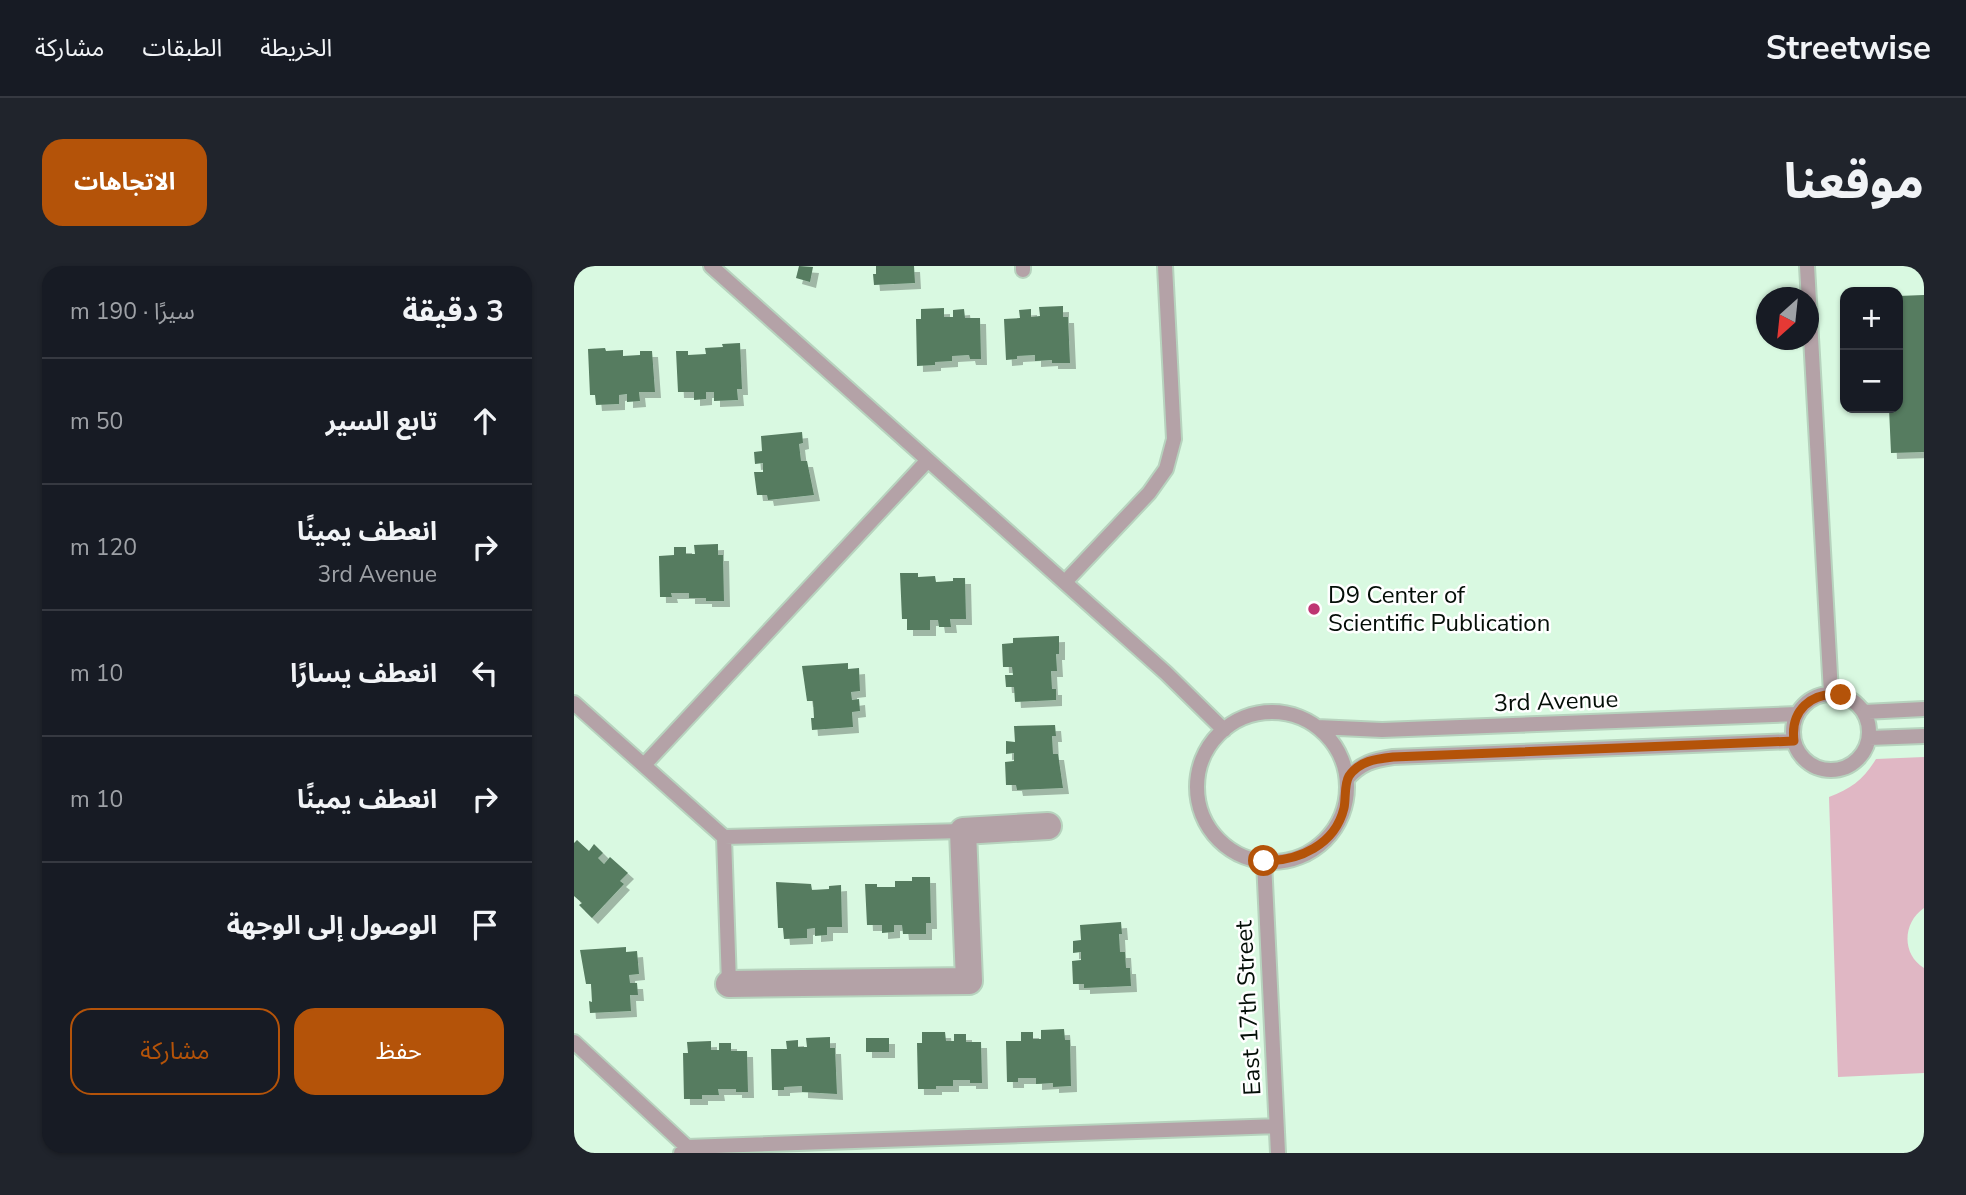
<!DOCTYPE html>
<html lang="ar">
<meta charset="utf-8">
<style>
:root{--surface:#171b24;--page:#20242c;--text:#f1f3f6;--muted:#9ea1a6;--line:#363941;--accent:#b45309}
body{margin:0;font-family:"Nunito Sans","Noto Sans Arabic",sans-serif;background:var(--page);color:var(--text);direction:rtl}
.controls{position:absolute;right:21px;top:21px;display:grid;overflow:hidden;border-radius:14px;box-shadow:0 2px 5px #0004}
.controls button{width:63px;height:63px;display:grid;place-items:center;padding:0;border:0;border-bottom:2px solid var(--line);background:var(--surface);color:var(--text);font:35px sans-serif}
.compass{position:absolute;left:1182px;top:21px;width:63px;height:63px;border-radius:50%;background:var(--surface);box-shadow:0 2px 5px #0004;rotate:207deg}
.stop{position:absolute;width:21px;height:21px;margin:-16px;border:5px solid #b45309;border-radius:50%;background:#fff}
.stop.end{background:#b45309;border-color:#fff;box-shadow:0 2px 7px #0008}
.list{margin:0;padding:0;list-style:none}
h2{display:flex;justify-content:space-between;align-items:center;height:91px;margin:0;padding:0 28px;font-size:30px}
h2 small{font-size:23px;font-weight:400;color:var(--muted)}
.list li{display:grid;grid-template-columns:46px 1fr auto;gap:21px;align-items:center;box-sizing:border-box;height:126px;padding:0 28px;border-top:2px solid var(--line)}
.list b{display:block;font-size:26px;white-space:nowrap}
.list p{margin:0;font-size:23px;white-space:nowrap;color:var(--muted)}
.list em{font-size:23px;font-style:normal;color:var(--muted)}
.actions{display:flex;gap:14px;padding:21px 28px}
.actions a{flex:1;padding:16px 0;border:2px solid var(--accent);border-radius:21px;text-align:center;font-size:24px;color:var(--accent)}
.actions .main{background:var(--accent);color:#fff}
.icon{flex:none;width:38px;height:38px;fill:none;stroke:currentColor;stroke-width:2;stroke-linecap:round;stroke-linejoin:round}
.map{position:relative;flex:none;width:1350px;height:887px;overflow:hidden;direction:ltr;border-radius:21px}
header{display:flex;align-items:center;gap:42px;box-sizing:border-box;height:98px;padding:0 35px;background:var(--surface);border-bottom:2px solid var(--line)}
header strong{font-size:33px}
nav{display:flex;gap:38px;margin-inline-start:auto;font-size:24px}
.intro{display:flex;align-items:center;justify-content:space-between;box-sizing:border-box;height:168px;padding:0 42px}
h1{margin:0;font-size:49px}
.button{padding:18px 32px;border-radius:21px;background:var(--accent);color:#fff;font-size:24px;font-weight:700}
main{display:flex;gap:42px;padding:0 42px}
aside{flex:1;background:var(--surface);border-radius:21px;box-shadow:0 2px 5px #0004}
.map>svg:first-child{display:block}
.green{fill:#e0b7c4}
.building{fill:#567b60;filter:url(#shadow)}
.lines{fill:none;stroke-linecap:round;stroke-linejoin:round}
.service-casing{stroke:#b7d3be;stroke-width:18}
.minor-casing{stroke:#b7d3be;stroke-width:30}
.service{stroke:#b4a2a7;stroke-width:14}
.minor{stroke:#b4a2a7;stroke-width:26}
.route{stroke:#b45309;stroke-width:9}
.poi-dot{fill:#be3572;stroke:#fff;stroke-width:2.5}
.labels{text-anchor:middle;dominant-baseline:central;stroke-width:5;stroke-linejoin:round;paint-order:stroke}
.poi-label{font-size:24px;fill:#040e07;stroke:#fff;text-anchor:start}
.street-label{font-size:24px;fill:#040e07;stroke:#fff}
</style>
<header>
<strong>Streetwise</strong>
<nav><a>الخريطة</a><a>الطبقات</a><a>مشاركة</a></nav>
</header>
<div class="intro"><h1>موقعنا</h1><a class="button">الاتجاهات</a></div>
<main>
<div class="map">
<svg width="1350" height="887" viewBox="0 0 1350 887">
<defs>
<filter id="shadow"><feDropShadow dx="6" dy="6" stdDeviation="0" flood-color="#0004"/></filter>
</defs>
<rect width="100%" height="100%" fill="#d9f9e1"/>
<path class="green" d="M1350,491v151c-21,14 -23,46 0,60v105l-86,4 -9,-280c22,-8 35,-18 47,-38z"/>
<path class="building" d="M225,0l14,1 -3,15 -14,-4z
M302,0h38l1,17 -41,2 -1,-11h3z
M1350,29v157l-33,1 -2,-45h9v-112z
M489,40v11h5l2,46h-18v-3l-17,1v-6l-18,1v3l-11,1 -2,-41 16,-1 -1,-8 12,-1v8l9,-1 -1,-9z
M370,42v9h9v-7l11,-1 1,9h15l1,41h-11l-1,-4 -17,1v5l-17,1v3l-18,1 -1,-47h5v-10z
M166,77l2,46h-5l1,11 -24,1v-9h-8v7l-12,1v-8h-16l-2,-41h12v4l18,-1 -1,-6 18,-1 -1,-3z
M31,82l1,3 17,-1v6l17,-1v-4h12l3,41h-16l1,9 -13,1v-8l-8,1v9l-23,1 -1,-10h-5l-2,-46z
M228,166l1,11 -4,1 2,17h6l7,34 -46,5 -1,-5h-10l-3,-23h9v-9l-8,1 -1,-12 8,-1 -1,-15z
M144,278v11h5l1,46h-18v-3h-17v-5h-18l1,4h-12l-1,-41 15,-1v-8h12v7h9l-1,-9z
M326,307h18v4l17,-1 1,6 17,-1v-3h12l1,41h-16l1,8h-12l-1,-7h-8v10h-23v-11h-5z
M485,370v18h-3l1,17h-6l1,18h4v11l-41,2 -1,-15h-8l-1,-12h8l-1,-8h-9l-1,-23 11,-1v-5z
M274,397v6l11,-1 1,23 -9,1 1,8 7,-1 1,12 -8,1 1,15 -41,3 -1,-12h3l-1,-17h-6l-5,-35z
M481,459l1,11h-4l1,18h5l5,34 -46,2 -1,-5h-10l-1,-23 9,-1v-8l-8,1v-13l9,1 -1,-16z
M3,574l12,11 5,-7 9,9 -5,5 6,6 6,-7 18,16 -8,8 4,3 -32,34 -13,-13 3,-2 -8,-7v-53z
M338,611h18l1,46h-5v11h-23l-1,-9h-8v7l-12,1v-8h-15l-2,-41h12v3h18v-6h17z
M202,616l35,2 1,6 17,-1v-3l12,-1 1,42h-15v8l-12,1v-8l-8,1v9l-23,1 -1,-11h-5z
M547,656l1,12h-3l1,18h5l1,16h4l1,18 -47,2v-4h-11l-1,-23 9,-1v-8l-8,1v-12l8,-1 -1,-15z
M52,681v5l11,-1 2,23 -10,1 1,8h7l1,12h-8l1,16 -41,2 -1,-12 3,1 -1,-18h-5l-6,-34z
M490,763l1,11h5l1,46 -18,1v-4l-17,1v-6h-18v4h-11l-1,-41h15v-9h12v7h8v-9z
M348,766h23l1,9h8v-7h12v8h15l1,41h-12v-3h-17v6h-17v3h-18l-1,-46h5z
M256,771v11h5l2,46 -35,-2v-6l-18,1v3h-12l-1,-41h16l-1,-8 12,-1v7h9l-1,-9z
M292,772h23v14h-23z
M137,775v9h8v-7h12v8h16l1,41h-12v-3h-18l1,6h-17v4h-18l-1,-46h5l-1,-11z"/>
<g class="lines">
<defs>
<path id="service" d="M137,0l455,407 58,57
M449,0v4
M1233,0l24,427
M491,316l84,-89 17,-24 8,-30 -9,-173
M1219 466a38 38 0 1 1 76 0a38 38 0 1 1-76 0Z
M0,437l150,134 5,147
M1290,446l60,-3
M623 521a75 75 0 1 1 150 0a75 75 0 1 1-150 0Z
M743,461l65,3 415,-16
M1295,472l55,-2
M70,499l284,-305
M773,513c14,-16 26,-19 46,-22l401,-16
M150,571l239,-6
M690,595l14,292
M0,776l113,105
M107,887l6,-6 589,-21"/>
<path id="minor" d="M155,718l240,-3 -6,-150 85,-5"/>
</defs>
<use href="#service" class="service-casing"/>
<use href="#minor" class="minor-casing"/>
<use href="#service" class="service"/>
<use href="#minor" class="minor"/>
</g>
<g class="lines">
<path class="route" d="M690,595c35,0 71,-16 80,-53 2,-9 0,-24 5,-32 10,-15 27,-17 44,-19l401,-16c-4,-30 17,-50 47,-46"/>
</g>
<circle class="poi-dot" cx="740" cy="343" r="7"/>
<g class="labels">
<g class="poi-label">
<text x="754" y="329">D9 Center of<tspan x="754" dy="28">Scientific Publication</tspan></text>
</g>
<g class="street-label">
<text transform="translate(982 435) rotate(-2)">3rd Avenue</text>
<text transform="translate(674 742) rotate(-93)">East 17th Street</text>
</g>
</g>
</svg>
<div class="controls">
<button>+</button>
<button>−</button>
</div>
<svg class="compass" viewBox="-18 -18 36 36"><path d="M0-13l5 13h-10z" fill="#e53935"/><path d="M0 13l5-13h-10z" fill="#9ea1a6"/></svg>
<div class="stop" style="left:690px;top:595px"></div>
<div class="stop end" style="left:1267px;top:429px"></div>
</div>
<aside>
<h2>3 دقيقة<small>سيرًا · 190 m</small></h2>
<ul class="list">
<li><svg class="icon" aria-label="ahead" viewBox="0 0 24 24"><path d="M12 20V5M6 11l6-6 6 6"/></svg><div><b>تابع السير</b></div><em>50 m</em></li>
<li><svg class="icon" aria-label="right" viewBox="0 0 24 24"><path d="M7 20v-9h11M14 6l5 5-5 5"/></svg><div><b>انعطف يمينًا</b><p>3rd Avenue</p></div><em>120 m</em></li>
<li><svg class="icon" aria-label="left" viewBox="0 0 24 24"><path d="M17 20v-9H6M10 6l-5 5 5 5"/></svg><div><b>انعطف يسارًا</b></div><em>10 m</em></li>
<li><svg class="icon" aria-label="right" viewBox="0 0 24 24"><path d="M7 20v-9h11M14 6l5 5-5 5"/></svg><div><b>انعطف يمينًا</b></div><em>10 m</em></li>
<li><svg class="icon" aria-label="arrive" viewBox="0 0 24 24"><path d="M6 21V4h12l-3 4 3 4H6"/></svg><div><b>الوصول إلى الوجهة</b></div></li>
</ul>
<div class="actions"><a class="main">حفظ</a><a>مشاركة</a></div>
</aside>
</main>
